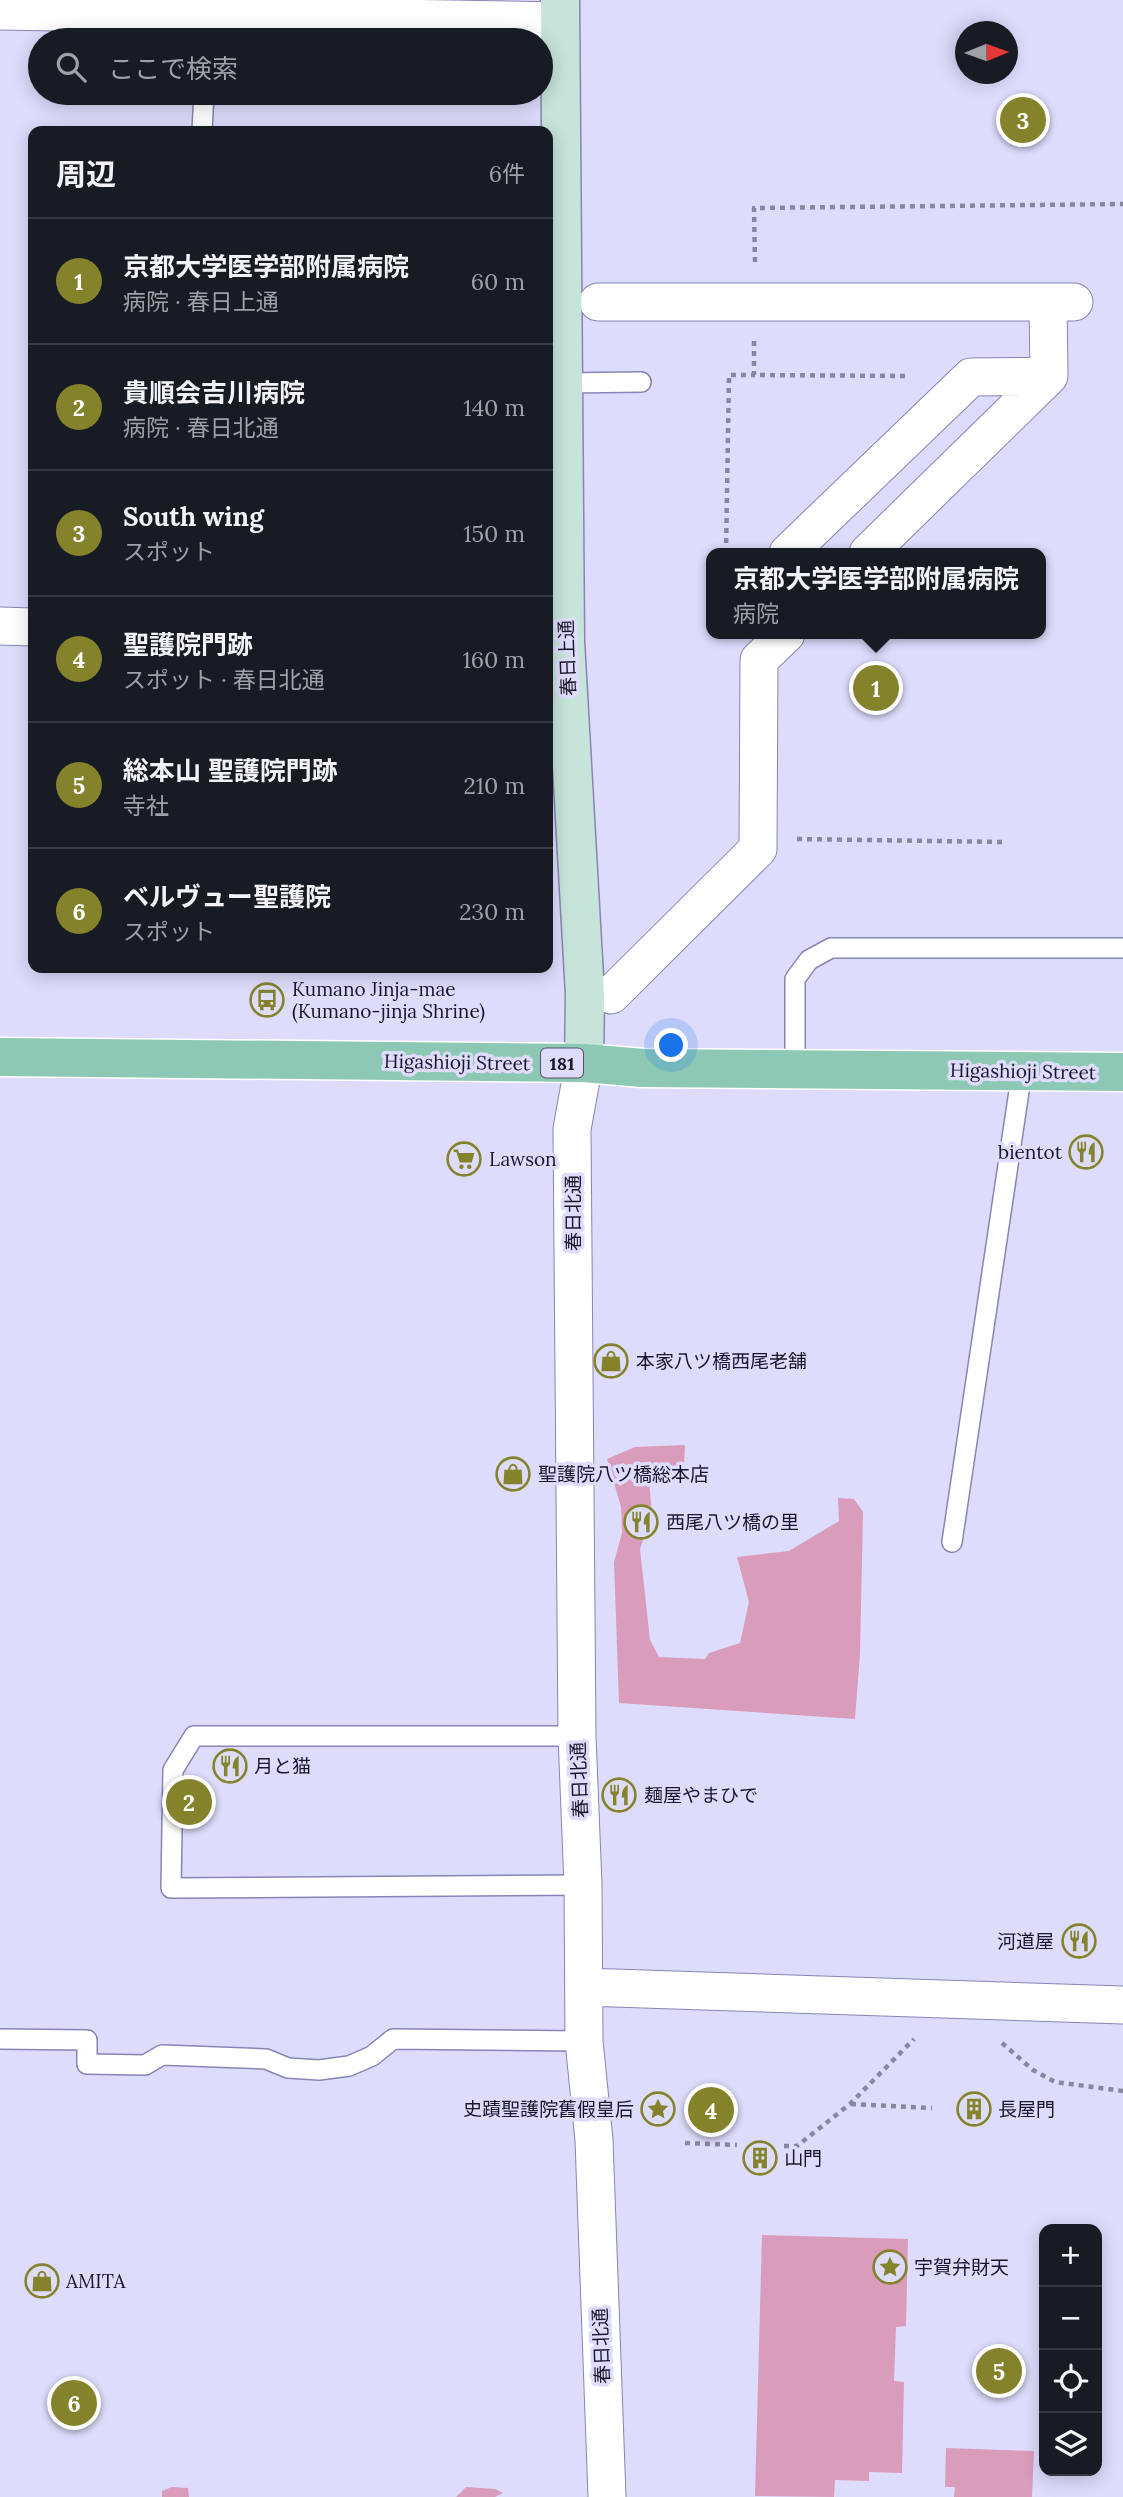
<!DOCTYPE html>
<html lang="ja">
<meta charset="utf-8">
<style>
:root{--surface:#171b24;--page:#20242c;--text:#f1f3f6;--muted:#9ea1a6;--line:#363941;--accent:#84822a}
body{margin:0;font-family:Lora,"Noto Sans JP",serif;background:var(--page);color:var(--text)}
.controls{position:absolute;right:21px;bottom:21px;display:grid;overflow:hidden;border-radius:14px;box-shadow:0 4px 18px #0003}
.controls button{width:63px;height:63px;display:grid;place-items:center;padding:0;border:0;border-bottom:2px solid var(--line);background:var(--surface);color:var(--text);font:35px sans-serif}
.compass{position:absolute;left:955px;top:21px;width:63px;height:63px;border-radius:50%;background:var(--surface);box-shadow:0 4px 18px #0003;rotate:89deg}
.you{position:absolute;left:672px;top:1046px;width:24px;height:24px;margin:-18px;border:5px solid #fff;border-radius:50%;background:#1a73e8;box-shadow:0 0 0 10px #1a73e833}
.badge{display:grid;place-items:center;width:46px;height:46px;border-radius:50%;background:var(--accent);color:#fff;font-size:23px;font-weight:700}
.pin{position:absolute;translate:-50% -50%;border:4px solid #fff;box-shadow:0 2px 7px #0006}
.popup{position:absolute;left:706px;top:548px;width:340px;height:91px;box-sizing:border-box;display:grid;place-content:center;border-radius:14px;background:var(--surface);filter:drop-shadow(0 2px 5px #0005);font-size:23px;white-space:nowrap;color:var(--muted)}
.popup b{font-size:26px;color:var(--text)}
.popup::after{content:'';position:absolute;left:50%;top:100%;margin-left:-14px;border:14px solid transparent;border-top-color:var(--surface)}
.list{margin:0;padding:0;list-style:none}
h2{display:flex;justify-content:space-between;align-items:center;height:91px;margin:0;padding:0 28px;font-size:30px}
h2 small{font-size:23px;font-weight:400;color:var(--muted)}
.list li{display:grid;grid-template-columns:46px 1fr auto;gap:21px;align-items:center;box-sizing:border-box;height:126px;padding:0 28px;border-top:2px solid var(--line)}
.list b{display:block;font-size:26px;white-space:nowrap}
.list p{margin:0;font-size:23px;white-space:nowrap;color:var(--muted)}
.list em{font-size:23px;font-style:normal;color:var(--muted)}
.icon{flex:none;width:38px;height:38px;fill:none;stroke:currentColor;stroke-width:2;stroke-linecap:round;stroke-linejoin:round}
.map{position:relative;flex:none;width:1123px;height:2497px;overflow:hidden}
.search{position:absolute;background:var(--surface);box-shadow:0 4px 18px #0003;left:28px;top:28px;width:525px;height:77px;display:flex;align-items:center;gap:18px;box-sizing:border-box;padding:0 24px;border-radius:38px;color:var(--muted);font-size:26px}
.panel{position:absolute;background:var(--surface);box-shadow:0 4px 18px #0003;left:28px;top:126px;width:525px;height:847px;border-radius:14px}
.map>svg:first-child{display:block}
.green{fill:#d99cbb}
.lines{fill:none;stroke-linecap:round;stroke-linejoin:round}
.lane-casing{stroke:#8884b5;stroke-width:22}
.street-casing{stroke:#8884b5;stroke-width:39}
.secondary-casing{stroke:#8884b5;stroke-width:41}
.primary-casing{stroke:#fff;stroke-width:41}
.path{stroke:#8887a1;stroke-width:4.5;stroke-dasharray:5 5;stroke-linecap:butt}
.lane{stroke:#fff;stroke-width:19}
.street{stroke:#fff;stroke-width:37}
.secondary{stroke:#c6e4da;stroke-width:38}
.primary{stroke:#8dc8b4;stroke-width:38}
.labels{text-anchor:middle;dominant-baseline:central;stroke-width:7;stroke-linejoin:round;paint-order:stroke}
.shield{fill:#dddcfc;stroke:#545268;stroke-width:2}
.shield-label{font-size:18px;font-weight:bold;fill:#191729}
.street-label{font-size:19px;fill:#191729;stroke:#dddcfc}
.poi-label{font-size:19px;fill:#191729;stroke:#dddcfc;text-anchor:start}
</style>
<div class="map">
<svg width="1123" height="2497" viewBox="0 0 1123 2497">
<rect width="100%" height="100%" fill="#dddcfc"/>
<path class="green" d="M685,1445l-1,22 -36,4 4,42 -12,36 10,91 9,17 46,2 4,-6 31,-10 9,-41 -12,-45 52,-6 50,-30 -1,-23 16,1 9,13 -3,142 -5,65 -236,-16 -5,-141 8,-29 -1,-26 -14,-48 28,-12z
M762,2235l146,4 -2,87 -10,1 -2,54 10,1 -2,91 -33,-1v9l-34,-1 -1,17 -79,-1z
M946,2448l88,3 -2,46h-78l1,-10h-10z
M172,2487l16,1 1,9h-27v-6z
M466,2487l29,2 8,4 -8,4h-39z"/>
<g class="lines">
<defs>
<path id="lane" d="M205,40l1,-25 4,-8
M202,131l2,-38
M563,383l78,-1
M795,1069v-90l14,-19 22,-12h292
M952,1542l70,-471
M577,1736h-383l-21,34 -2,118 412,-3
M0,2039l87,1v24l58,1 17,-10 104,4 22,9 31,2 30,-4 23,-10 21,-17 191,2"/>
<path id="street" d="M0,11l560,10
M598,302h476
M788,553l183,-176 78,-1 -1,-74
M868,553l181,-177
M0,626l33,1
M611,995l147,-146 1,-189 27,-26
M584,1063l-12,66 5,607 6,149 1,156 10,99 13,357
M584,1987l539,18"/>
<path id="secondary" d="M560,0l5,641 20,354 -1,68"/>
<path id="primary" d="M0,1057l584,6 59,5 480,4"/>
</defs>
<use href="#lane" class="lane-casing"/>
<use href="#street" class="street-casing"/>
<use href="#secondary" class="secondary-casing"/>
<use href="#primary" class="primary-casing"/>
<path class="path" d="M755,262l-1,-54 369,-4
M754,341v34l156,1
M726,553l3,-178h25
M797,839l206,3
M1002,2043l31,27 22,12 68,9
M851,2104l81,4
M685,2143l52,2
M784,2146h13l53,-42 64,-65"/>
<use href="#lane" class="lane"/>
<use href="#street" class="street"/>
<use href="#secondary" class="secondary"/>
<use href="#primary" class="primary"/>
</g>
<defs>
<symbol id="bus-ring" viewBox="-11 -11 22 22"><circle r="9.5" fill="#dddcfc" stroke="#84822a" stroke-width="1.5"/><path d="M-5-6H5V4H4V6H2V4H-2V6H-4V4H-5ZM-3.5-4V0h7V-4ZM-3.5 1.2v1.5H-2V1.2ZM2 1.2v1.5H3.5V1.2Z" fill="#84822a"/></symbol>
<symbol id="restaurant-ring" viewBox="-11 -11 22 22"><circle r="9.5" fill="#dddcfc" stroke="#84822a" stroke-width="1.5"/><path d="M-5-6h1v4h1v-4h1v4h1v-4h1v5L-1.5 .5V6h-2V.5L-5-1ZM5-6V6H3V1.5H1.5Q1.5-4 5-6Z" fill="#84822a"/></symbol>
<symbol id="supermarket-ring" viewBox="-11 -11 22 22"><circle r="9.5" fill="#dddcfc" stroke="#84822a" stroke-width="1.5"/><path d="M-6-5.5h2.5l.6 2H6L4.5 2H-2.5L-4.4-4H-6ZM-1.5 3.2a1.3 1.3 0 1 0 .1 0ZM3 3.2a1.3 1.3 0 1 0 .1 0Z" fill="#84822a"/></symbol>
<symbol id="shop-ring" viewBox="-11 -11 22 22"><circle r="9.5" fill="#dddcfc" stroke="#84822a" stroke-width="1.5"/><path d="M-5-2.5h2.3a2.7 3.5 0 0 1 5.4 0H5L5.5 6h-11ZM-1.5-2.5h3a1.5 2.3 0 0 0-3 0Z" fill="#84822a"/></symbol>
<symbol id="sight-ring" viewBox="-11 -11 22 22"><circle r="9.5" fill="#dddcfc" stroke="#84822a" stroke-width="1.5"/><path d="M0-6L1.8-2.2L6-1.7L2.9 1.2L3.7 5.4L0 3.3L-3.7 5.4L-2.9 1.2L-6-1.7L-1.8-2.2Z" fill="#84822a"/></symbol>
<symbol id="building-ring" viewBox="-11 -11 22 22"><circle r="9.5" fill="#dddcfc" stroke="#84822a" stroke-width="1.5"/><path d="M-4-6H4V6H1V3H-1V6H-4ZM-2.5-4.3h1.7v1.8h-1.7ZM.8-4.3h1.7v1.8H.8ZM-2.5-1h1.7V.8h-1.7ZM.8-1h1.7V.8H.8Z" fill="#84822a"/></symbol>
</defs>
<g fill-rule="evenodd">
<use href="#bus-ring" x="248" y="981" width="38" height="38"/>
<use href="#restaurant-ring" x="1067" y="1133" width="38" height="38"/>
<use href="#supermarket-ring" x="445" y="1140" width="38" height="38"/>
<use href="#shop-ring" x="592" y="1342" width="38" height="38"/>
<use href="#shop-ring" x="494" y="1455" width="38" height="38"/>
<use href="#restaurant-ring" x="622" y="1503" width="38" height="38"/>
<use href="#restaurant-ring" x="211" y="1747" width="38" height="38"/>
<use href="#restaurant-ring" x="600" y="1776" width="38" height="38"/>
<use href="#restaurant-ring" x="1060" y="1922" width="38" height="38"/>
<use href="#sight-ring" x="639" y="2090" width="38" height="38"/>
<use href="#building-ring" x="955" y="2090" width="38" height="38"/>
<use href="#building-ring" x="741" y="2139" width="38" height="38"/>
<use href="#sight-ring" x="871" y="2248" width="38" height="38"/>
<use href="#shop-ring" x="23" y="2262" width="38" height="38"/>
</g>
<g class="labels">
<rect class="shield" x="541" y="1048.5" width="42" height="29" rx="5"/>
<g class="shield-label">
<text x="562" y="1063">181</text>
</g>
<g class="street-label">
<text transform="translate(567 658) rotate(-92)">春日上通</text>
<text transform="translate(457 1062) rotate(1)">Higashioji Street</text>
<text transform="translate(1023 1071) rotate(1)">Higashioji Street</text>
<text transform="translate(573 1213) rotate(-90)">春日北通</text>
<text transform="translate(579 1780) rotate(-92)">春日北通</text>
<text transform="translate(601 2346) rotate(-92)">春日北通</text>
</g>
<g class="poi-label">
<text x="292" y="989">Kumano Jinja-mae<tspan x="292" dy="22">(Kumano-jinja Shrine)</tspan></text>
<text x="1062" y="1152" text-anchor="end">bientot</text>
<text x="489" y="1159">Lawson</text>
<text x="636" y="1361">本家八ツ橋西尾老舗</text>
<text x="538" y="1474">聖護院八ツ橋総本店</text>
<text x="666" y="1522">西尾八ツ橋の里</text>
<text x="254" y="1766">月と猫</text>
<text x="644" y="1795">麺屋やまひで</text>
<text x="1054" y="1941" text-anchor="end">河道屋</text>
<text x="634" y="2109" text-anchor="end">史蹟聖護院舊假皇后</text>
<text x="998" y="2109">長屋門</text>
<text x="784" y="2158">山門</text>
<text x="914" y="2267">宇賀弁財天</text>
<text x="66" y="2281">AMITA</text>
</g>
</g>
</svg>
<div class="controls">
<button>+</button>
<button>−</button>
<button><svg class="icon" aria-label="locate" viewBox="0 0 24 24"><circle cx="12" cy="12" r="6"/><path d="M12 2v4M12 18v4M2 12h4M18 12h4"/></svg></button>
<button><svg class="icon" aria-label="layers" viewBox="0 0 24 24"><path d="M12 4l9 5-9 5-9-5zM3 14l9 5 9-5"/></svg></button>
</div>
<svg class="compass" viewBox="-18 -18 36 36"><path d="M0-13l5 13h-10z" fill="#e53935"/><path d="M0 13l5-13h-10z" fill="#9ea1a6"/></svg>
<div class="you"></div>
<div class="pin badge" style="left:876px;top:688px">1</div>
<div class="popup"><b>京都大学医学部附属病院</b>病院</div>
<div class="pin badge" style="left:189px;top:1802px">2</div>
<div class="pin badge" style="left:1023px;top:120px">3</div>
<div class="pin badge" style="left:711px;top:2110px">4</div>
<div class="pin badge" style="left:999px;top:2371px">5</div>
<div class="pin badge" style="left:74px;top:2403px">6</div>
<div class="search"><svg class="icon" aria-label="search" viewBox="0 0 24 24"><circle cx="10" cy="10" r="6"/><path d="M15 15l6 6"/></svg>ここで検索</div>
<section class="panel">
<h2>周辺<small>6件</small></h2>
<ul class="list">
<li><span class="badge">1</span><div><b>京都大学医学部附属病院</b><p>病院 · 春日上通</p></div><em>60 m</em></li>
<li><span class="badge">2</span><div><b>貴順会吉川病院</b><p>病院 · 春日北通</p></div><em>140 m</em></li>
<li><span class="badge">3</span><div><b>South wing</b><p>スポット</p></div><em>150 m</em></li>
<li><span class="badge">4</span><div><b>聖護院門跡</b><p>スポット · 春日北通</p></div><em>160 m</em></li>
<li><span class="badge">5</span><div><b>総本山 聖護院門跡</b><p>寺社</p></div><em>210 m</em></li>
<li><span class="badge">6</span><div><b>ベルヴュー聖護院</b><p>スポット</p></div><em>230 m</em></li>
</ul>
</section>
</div>
